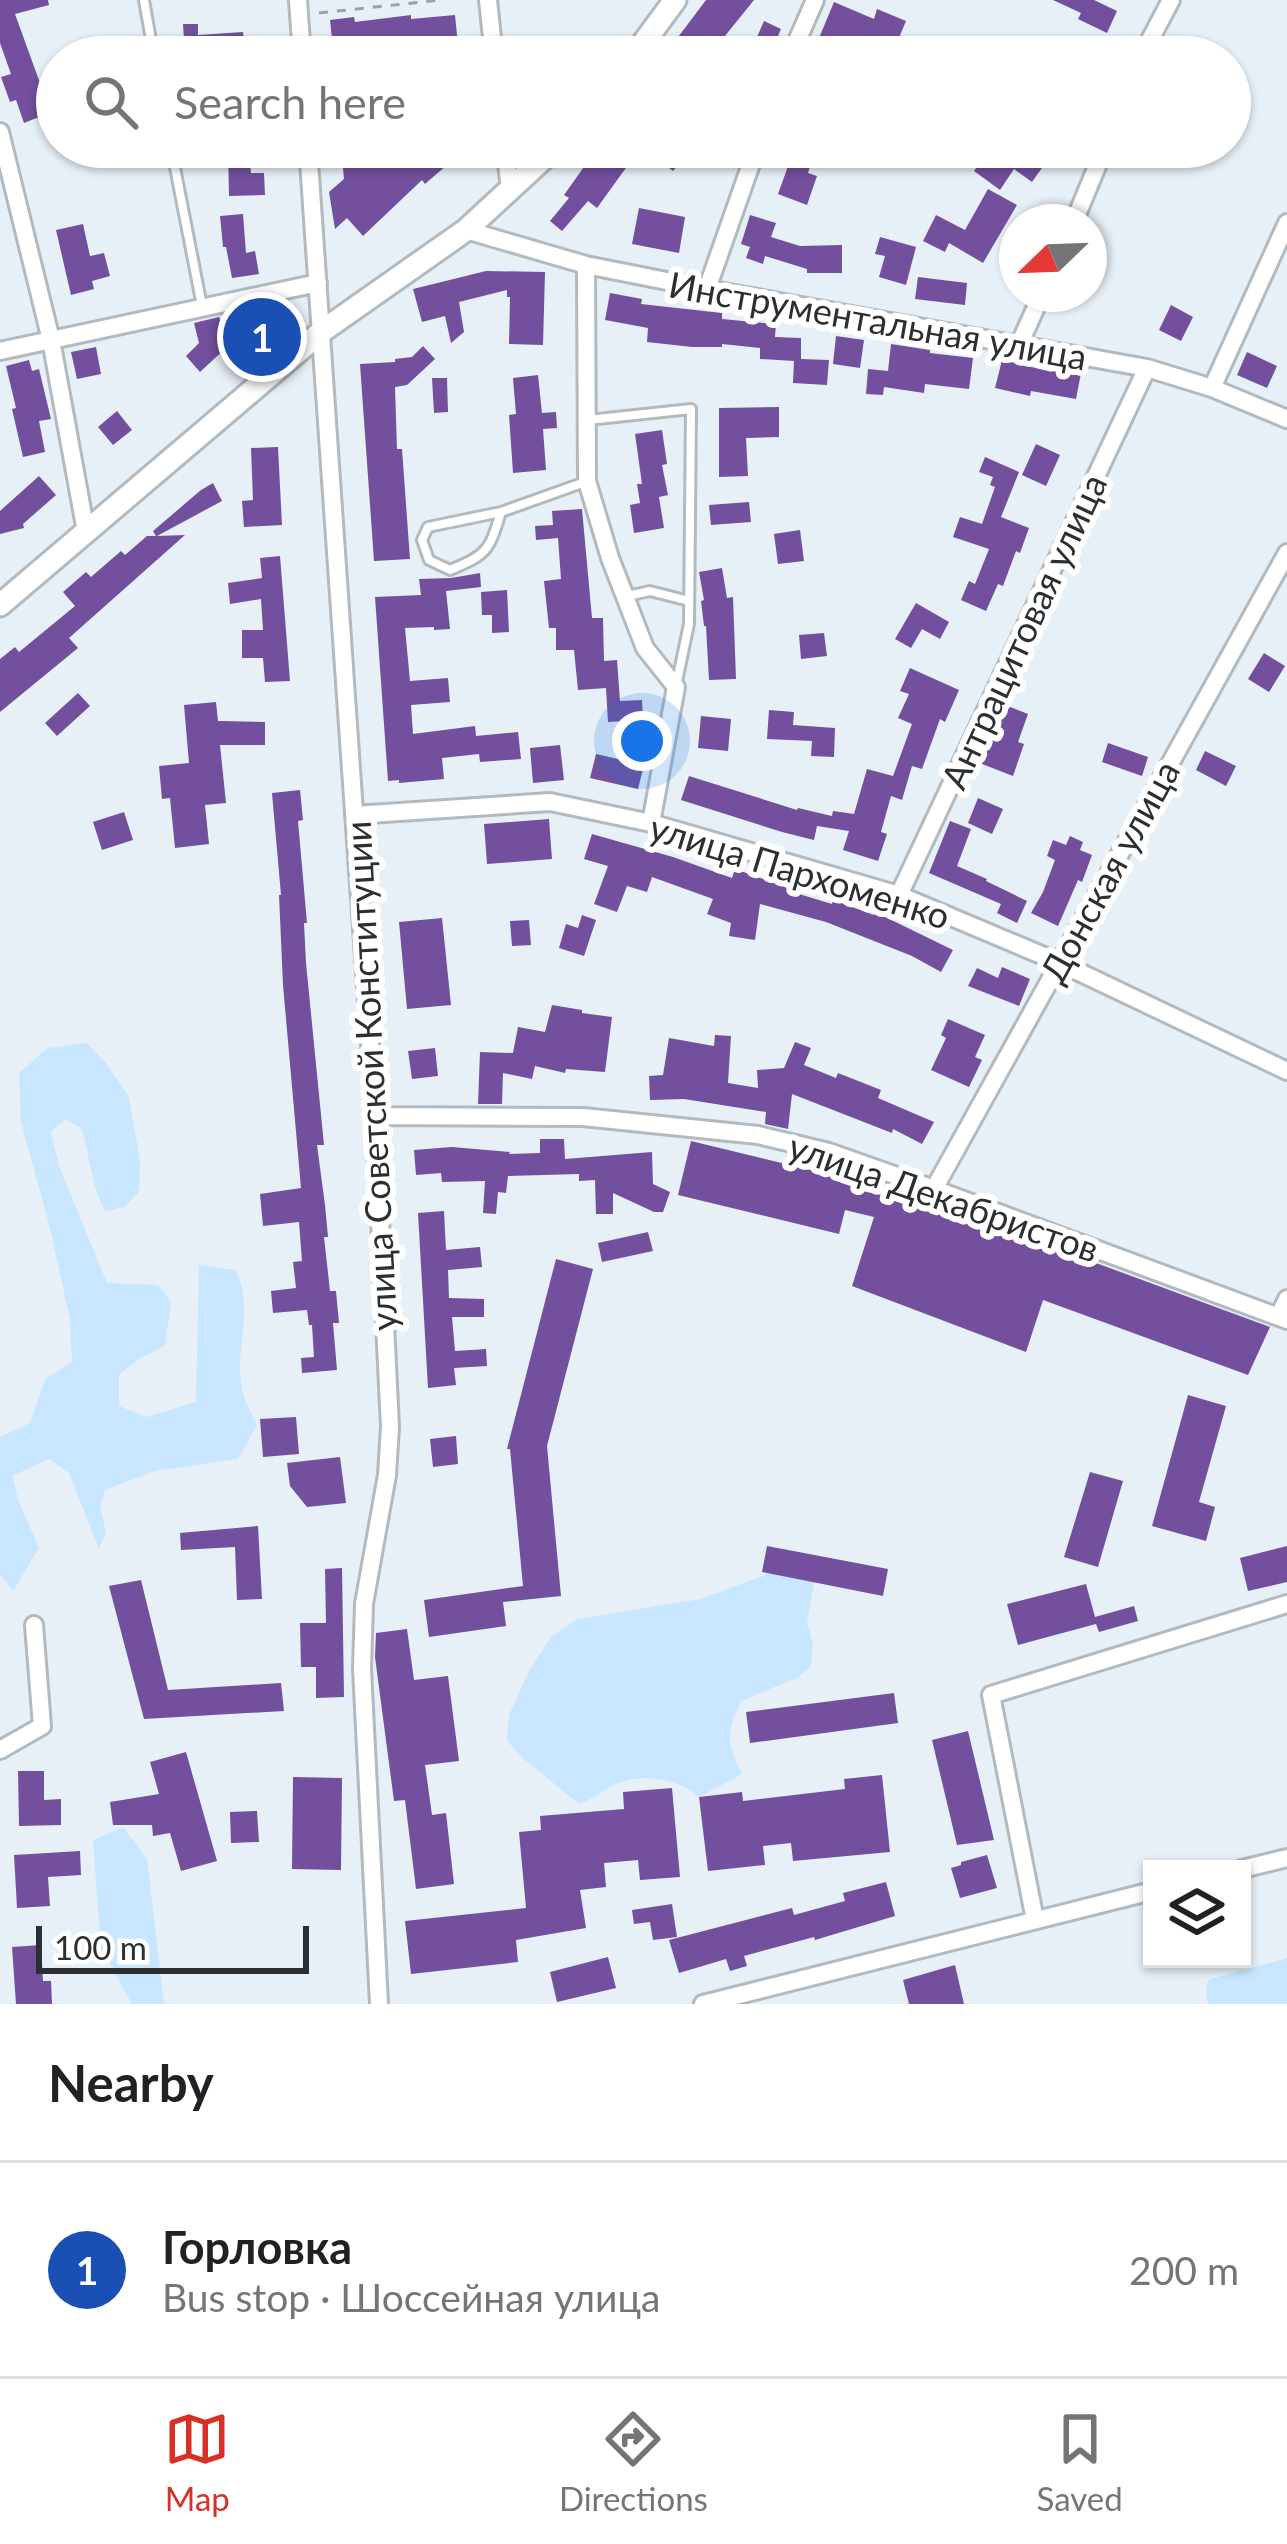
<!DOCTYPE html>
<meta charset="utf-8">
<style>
:root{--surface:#fff;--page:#f6f6f6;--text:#202124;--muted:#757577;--line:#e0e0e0;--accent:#d93025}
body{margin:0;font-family:Lato,sans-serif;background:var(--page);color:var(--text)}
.controls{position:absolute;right:36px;bottom:36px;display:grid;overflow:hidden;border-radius:0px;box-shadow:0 3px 9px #0004}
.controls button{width:108px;height:108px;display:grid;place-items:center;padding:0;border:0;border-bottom:3px solid var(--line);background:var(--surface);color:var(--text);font:60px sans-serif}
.compass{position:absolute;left:999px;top:204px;width:108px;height:108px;border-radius:50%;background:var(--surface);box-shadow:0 3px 9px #0004;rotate:247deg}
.scale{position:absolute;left:36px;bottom:30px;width:273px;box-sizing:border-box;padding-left:12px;border:6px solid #2c2f31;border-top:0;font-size:33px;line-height:42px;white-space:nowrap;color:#2c2f31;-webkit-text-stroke:9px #fff;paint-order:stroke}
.you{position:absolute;left:642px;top:741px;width:42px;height:42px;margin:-30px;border:9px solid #fff;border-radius:50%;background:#1a73e8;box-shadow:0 0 0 18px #1a73e833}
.badge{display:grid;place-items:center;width:78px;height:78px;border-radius:50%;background:var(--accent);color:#fff;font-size:39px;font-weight:700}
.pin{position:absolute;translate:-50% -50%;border:6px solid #fff;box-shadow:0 3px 12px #0006}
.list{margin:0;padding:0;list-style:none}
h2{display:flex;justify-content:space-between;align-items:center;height:156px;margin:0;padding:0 48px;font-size:51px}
h2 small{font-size:39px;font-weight:400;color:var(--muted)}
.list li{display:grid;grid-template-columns:78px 1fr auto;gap:36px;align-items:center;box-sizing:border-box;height:216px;padding:0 48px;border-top:3px solid var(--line)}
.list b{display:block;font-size:45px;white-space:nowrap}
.list p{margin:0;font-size:39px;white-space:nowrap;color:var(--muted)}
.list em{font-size:39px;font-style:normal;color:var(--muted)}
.icon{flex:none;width:66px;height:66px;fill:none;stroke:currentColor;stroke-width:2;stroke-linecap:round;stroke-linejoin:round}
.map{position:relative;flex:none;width:1287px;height:2004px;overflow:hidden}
.search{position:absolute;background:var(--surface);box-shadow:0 3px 9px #0004;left:36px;right:36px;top:36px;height:132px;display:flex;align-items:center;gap:30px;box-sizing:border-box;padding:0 42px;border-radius:66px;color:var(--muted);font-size:45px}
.sheet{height:372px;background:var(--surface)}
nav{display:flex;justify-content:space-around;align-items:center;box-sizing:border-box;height:168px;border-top:3px solid var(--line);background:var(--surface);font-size:33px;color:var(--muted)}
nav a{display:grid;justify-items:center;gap:6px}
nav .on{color:var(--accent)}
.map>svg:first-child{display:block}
.green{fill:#c8e6ff}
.building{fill:#72509d}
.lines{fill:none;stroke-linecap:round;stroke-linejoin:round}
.service-casing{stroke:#b2bac0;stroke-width:14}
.minor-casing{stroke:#b2bac0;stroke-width:22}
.tertiary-casing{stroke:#b2bac0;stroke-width:27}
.path{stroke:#9aa0a5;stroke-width:3;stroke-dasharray:9 9;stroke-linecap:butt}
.service{stroke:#fff;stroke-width:8}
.minor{stroke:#fff;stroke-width:16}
.tertiary{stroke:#fff;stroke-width:21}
.labels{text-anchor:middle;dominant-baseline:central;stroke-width:12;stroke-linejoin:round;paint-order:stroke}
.street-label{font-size:36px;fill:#2c2f31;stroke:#fff}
</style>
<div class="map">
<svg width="1287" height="2004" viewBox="0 0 1287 2004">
<rect width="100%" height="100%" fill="#e8f0f7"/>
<path class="green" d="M87,1043l18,19 24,35 11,64 -1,31 -15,15 -19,4c-14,-26 -15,-54 -23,-82l-17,-10 -14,13 8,34 48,117 51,2 13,17 -6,44 -25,12 -21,17v31l27,11 50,-15 3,-137 37,5c19,44 -2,76 6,118 2,13 10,26 15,37l-19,34 -83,12 -50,19 -5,16 6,26 -7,17 -30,-76 -20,-14 -37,17 7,26 20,46 -26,43 -13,-17v-137l30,-14 15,-44 27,-17 -2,-42 -20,-92 -29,-106 -2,-49 29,-25z
M783,1559l14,1 17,23 -7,39 6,22 -2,22 -12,11 -58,24c-14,32 -16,40 1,73l-43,23c-19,-17 -49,-23 -75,-16 -16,4 -29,18 -45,23l-55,-45 -17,-18 2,-26 19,-42 23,-36 26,-18 124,-20 66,-25z
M123,1827l24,32 17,145h-32l-31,-56 -8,-108z
M1287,1958v46h-79l-2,-10 2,-14z"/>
<path class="building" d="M0,0h48l1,5 -34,9 25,69 9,-4 8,22v29l-13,4 -5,-17 -15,6 -8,-23 -6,2 -9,-25 10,-3 -11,-31z
M706,0h48l-46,57h-45z
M1053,0h41l23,11 -10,22 -29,-14 3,-6z
M834,2l40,17 3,-10 29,12 -15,36h-73l7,-16 -6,-3z
M411,15v4l44,-4 3,30 -23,2 2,10h-92l-2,-10 -10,2 -3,-29 24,-3 1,5z
M764,21l17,8 -10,23 -17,-8z
M183,24h15v11l45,-3 3,25h-61z
M228,147h21l2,26h13l1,22 -36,1z
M341,147h127l-43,37 -3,-4 -59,56 -16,-18 -12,11 -6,-37 15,-13z
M598,147h43l-44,61 -9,-7 -26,30 -12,-10 19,-23 -5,-3z
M643,147h80l-4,15 -32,-8 -14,17z
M795,147h21l-8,26 9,3 -10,29 -29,-11z
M991,147h42l-4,7 15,11 -12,17 -18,-13 -14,21 -26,-19z
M988,189l29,16 -34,58 -34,-20 -4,9 -22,-11 13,-26 29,15z
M639,208l46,9 -6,36 -47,-9z
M243,214l3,39 9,-2 4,23 -27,4 -6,-31h-3l-3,-31z
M750,215l26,8 -5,14 29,9 42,-1v28h-35v-4l-42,-13 -2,8 -17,-6 4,-11 -9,-3z
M83,224l7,32 14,-3 6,23 -18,5 2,8 -23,6 -15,-65z
M880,237l36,10 -10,38 -27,-8 6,-21 -10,-2z
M486,271l59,1 -2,73 -34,-1 1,-47h-3v-7l-48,12 5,30 -13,11 -6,-27 -23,6 -9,-33z
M918,277l49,6 -2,22 -50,-6z
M610,293l32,6 -1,5 81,9v6l54,5 -1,13 26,1v21l28,1 -2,25 -34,-2 1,-22 -34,-2v-11l-38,-4v3h-30l-45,-5 1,-14 -43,-8z
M1171,305l22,12 -12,24 -22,-11z
M219,317l5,16 8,-7 13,14 -12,11 -7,-8 1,4 -27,25 -14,-16 13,-13 -5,-20z
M836,336l28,4 -4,28 -27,-4z
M891,344l39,6v3l43,5 -4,31 -44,-5 -1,9 -40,-6 -1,8 -17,-1 2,-25 20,2z
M423,346l12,13 -28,26 -12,2 2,62h5l8,110 -36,2 -14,-197 35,-2v-3l17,-2z
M96,347l5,27 -24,5 -6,-27z
M1247,352l30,14 -10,22 -30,-13z
M29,360l3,11 7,-2 12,50 -12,2 6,31 -22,5 -11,-48 4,-1 -10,-42z
M1002,360l50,12 1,-4 28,5 -5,26 -45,-8 -1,5 -35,-8z
M538,375l4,38 14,-1 1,16 -14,1 3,41 -33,3 -4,-58 7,-1 -3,-36z
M432,378h15l1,34 -14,1z
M779,407v30l-33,1 2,38 -29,1v-69z
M117,411l15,19 -19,15 -15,-18z
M662,430l5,34 -5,1 6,30 -9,2 5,31 -30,5 -4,-28 10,-2 -3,-19h5l-7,-50z
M1036,444l24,11 -14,31 -24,-11z
M278,447l4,78 -38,2 -2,-26 11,-1 -2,-52z
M985,457l34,15 -18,45 28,11 -9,25 -4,-2 -13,35 -5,-2 -12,27 -25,-11 8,-19 6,3 14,-35 -36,-12 7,-20 22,7 13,-37 -5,-2 3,-8 -14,-5z
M39,476l17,19 -33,29 1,4 -24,6v-23z
M213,483l9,18 -65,35 28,-1 -116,103 9,10 -78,64v-53l15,-12 4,5 56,-46 -12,-14 23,-20 5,5 30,-26 4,4 22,-19h9l-3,-5 48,-41z
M749,502l2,20 -40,3 -2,-20z
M582,509l10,109h11l1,43 13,-1 3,41 22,-1 1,20 -35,2 -2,-34 -28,2 -4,-40h-18v-22h-7l-5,-47 17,-2 -3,-41 -22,2 -1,-14 18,-1 -1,-14z
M800,530l4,31 -26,3 -4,-30z
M280,556l10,125 -25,1 -2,-24h-21v-28h21l-2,-31 -31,5 -2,-21 34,-5 -2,-20z
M722,568l5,30 6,-1 3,82 -27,1 -3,-54h-2l-3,-25 3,-1 -5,-28z
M480,573l1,14 -35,4 4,38 -16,1v-3l-29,1 5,53 38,-3 2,24 -39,3 2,29 62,-8 1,10 42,-4 3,27 -41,3 -1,-8 -37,4 2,21 -45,4v-3l-11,1 -13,-184 46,-2 -2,-16 32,-1z
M507,590l2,42 -17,1v-18h-10l-1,-23z
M916,603l33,19 -9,17 -18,-10 -11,19 -16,-9z
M824,633l3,23 -26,3 -2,-24z
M1264,653l21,13 -16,26 -21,-13z
M910,668l49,22 -14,32 -5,-3 -18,50 -10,-3 -10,34 -11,-4 -10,36 6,2 -9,27 -35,-11 6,-19 -32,-5 -3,14 -32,-8 -101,-32 8,-24 108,34 1,-2 34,8 1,-5 21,3 13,-45 26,7 19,-52 -14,-6 11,-24 -9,-3z
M78,693l12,13 -33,30 -12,-13z
M216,702l2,19 47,1v23h-45l6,58 -21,2 4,39 -34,4 -5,-50 -8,1 -3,-33 30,-3 -5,-58z
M1005,705l23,9 -10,28 6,2 -11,32 -31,-12z
M769,710l25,2 -1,13 42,3 -1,29 -23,-1 1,-15 -45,-2z
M701,716l30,3 -3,32 -30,-3z
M1108,743l40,14 -6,19 -40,-14z
M560,745l4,35 -31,3 -3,-35z
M1205,751l31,15 -10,20 -30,-16z
M596,754l48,11 -6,24 -48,-11z
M300,790l3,30 -5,1 9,102h-3l2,40 18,182h-7l8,60 3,32h-4l6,54h6l3,32h-6l4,47 -35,3 -1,-15 13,-1 -2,-32h-3l-2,-15 -34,3 -2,-22 25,-3 -3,-26 9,-1 -3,-39 -36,4 -3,-32 41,-6 -18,-203 -4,-90h2l-9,-102z
M978,798l25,11 -11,25 -24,-11z
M124,812l9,28 -31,10 -9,-28z
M549,819l3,40 -65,5 -3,-40z
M950,821l21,8 -14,37 30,13 -1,2 41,20 -10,22 -20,-10 4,-9 -72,-31z
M592,834l81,23 59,21 3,-9 65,23 -1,2 33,10 1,-4 41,15 1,-3 78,38 -12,22 -29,-16 -86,-34 -66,-18 -5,36 -26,-4 2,-13 -24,-9 6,-15 -61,-22 -5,15 -20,-6 -10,26 -23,-8 14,-38 -24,-7z
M1070,836l13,6 -3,8 12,5 -10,27 -4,-2 -20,46 -27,-13 12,-21 12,-32 -8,-4 6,-16 13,5z
M582,915l14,5 -12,36 -25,-8 7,-24 12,4z
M442,918l9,87 -44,4 -8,-87z
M529,920l2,25 -19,1 -2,-25z
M1002,967l28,12 -11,27 -51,-20 9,-18 21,10z
M552,1005l30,5v3l30,4 -7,55 -39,-3 -1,4 -30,-7 -3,13 -29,-6 -1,31h-24l2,-52 33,1 5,-26 27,5z
M948,1019l37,16 -10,22 7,3 -13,27 -38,-17 15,-32 -5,-3z
M715,1035l16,1 -3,47 30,5 -1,-18 27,-2 11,-26 16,6 -7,17 32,13 2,-5 43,17 -3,8 56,24 -12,22 -29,-15 -1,4 -100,-39 -4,35 -23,-5 1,-12 -82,-13 -34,1 -1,-24 14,-1 6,-37 45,8z
M435,1048l3,28 -26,3 -4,-28z
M540,1139h24l1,20 87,-7 1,32 17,8 -7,20h-9l-41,-19v21h-17l-1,-34 -16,1v-7l-71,2 -2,17 -8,-1 -2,22 -13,-1 2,-32 -43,1 -1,-9 -25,2 -2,-25 38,-3 58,5 -1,2 31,-1z
M691,1141l165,40 -2,8 27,6 3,-10 386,142 -22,48 -205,-75 -17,52 -174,-66 22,-69 -29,-7 -6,24 -161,-39z
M444,1211l2,39 34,-3 2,20 -34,3 1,28 35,1v18h-32l3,34 31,-2 1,17 -33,2 2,17 -28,3 -10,-175z
M648,1232l5,19 -51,11 -4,-19z
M556,1259l37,10 -46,177 14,150 -58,6 3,24 -77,11 -5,-37 99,-14 -13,-137h-3z
M1188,1395l38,11 -27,96 16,5 -9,34 -54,-15z
M296,1417l3,37 -36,3 -3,-38z
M456,1436l2,28 -25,3 -3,-28z
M340,1457l6,46 -39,4 -17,-21 -3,-23z
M1090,1472l33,9 -25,86 -34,-10z
M258,1526l4,73 -25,1 -2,-53 -54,3 -1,-17z
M767,1546l121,23 -5,27 -121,-24z
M1287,1546v36l-39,9 -8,-33z
M342,1568l2,129 -28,1v-31h-15l-1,-44h26l-1,-54z
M141,1580l27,110 113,-7 3,28 -140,8 -35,-133z
M1086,1584l9,33 39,-11 4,15 -39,11 -3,-8 -78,21 -11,-41z
M407,1629l7,51 34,-4 11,85 -34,4 7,50 14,-2 8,71 -38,5 -11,-89 -11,1 -19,-144 1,-24z
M894,1693l4,30 -148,20 -4,-31z
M968,1731l26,109 -37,5 -25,-105z
M186,1752l31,109 -36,10 -11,-38 -17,3 -1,-11h-39l-3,-23 49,-8 -9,-32z
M18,1771h26v29l17,-1v26l-42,1z
M882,1775l8,77 -97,9 -2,-18 -28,3 2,19 -57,6 -9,-74 43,-5 1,9 102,-12 -1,-10z
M293,1777l49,1 -1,92 -49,-1z
M672,1788l8,89 -40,3 -2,-20 -34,3 2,24 -26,3 6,38 -70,12 2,22 -107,12 -6,-53 121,-13 -7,-76 22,-2 -1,-14 84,-7 -1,-17z
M257,1811l2,31 -28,1 -1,-31z
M80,1851l1,24 -33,2 2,29 -33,2 -3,-53z
M987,1855l10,33 -37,10 -9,-30 10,-3v-3z
M886,1882l9,34 -80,24 -1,-3 -70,19 3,10 -17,5 -4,-12 -47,14 -10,-33 123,-32 2,7 51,-14 -2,-8z
M672,1904l5,33 -24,3 -3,-18 -16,2 -2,-14z
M41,1945l2,36h8l1,23h-36l-4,-57z
M608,1957l8,31 -59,14 -7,-30z
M955,1965l9,39h-55l-6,-24z"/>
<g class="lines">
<defs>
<path id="service" d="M144,0l10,57
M171,147l31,159
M588,420l103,-11 -2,215 -13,62
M501,512c-12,39 -13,42 -51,58l-21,-10 -7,-20 6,-13 73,-15 84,-30
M627,596l23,-5 39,10"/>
<path id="minor" d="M298,0l4,57
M488,0l6,57
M790,57l25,-57
M1141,57l30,-57
M0,132l51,208 35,192
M308,147l67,969 15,311 -3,48 -23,129 -2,65 17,335
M505,147l5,42
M1074,222l31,-75
M466,230l120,35 121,24 440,79 65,20 75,31
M586,265l1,216 23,77 35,90 31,39 -25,136
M707,289l50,-142
M1018,347l24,-53
M0,351l318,-68
M1212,388l75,-165
M354,815l196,-13 101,21 248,72 159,67 229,109
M899,895l248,-527
M375,1116l208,1 175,18 71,17 105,37 353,131
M934,1189l353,-636
M1279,1316l8,-17
M0,1750l42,-24 -8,-101
M1242,1869l45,-11
M1035,1920l-44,-225 296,-91
M703,2004l449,-113"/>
<path id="tertiary" d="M633,57l42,-57
M0,605l321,-273 145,-102 90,-83"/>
</defs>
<use href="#service" class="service-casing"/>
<use href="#minor" class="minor-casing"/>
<use href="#tertiary" class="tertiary-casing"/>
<path class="path" d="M319,13l122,-13"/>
<use href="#service" class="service"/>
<use href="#minor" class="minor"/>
<use href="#tertiary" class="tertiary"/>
</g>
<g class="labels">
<g class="street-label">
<text transform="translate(878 320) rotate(10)">Инструментальная улица</text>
<text transform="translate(1023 631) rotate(-65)">Антрацитовая улица</text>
<text transform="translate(800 871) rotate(17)">улица Пархоменко</text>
<text transform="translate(1109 871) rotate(-61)">Донская улица</text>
<text transform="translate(370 1076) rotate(-93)">улица Советской Конституции</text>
<text transform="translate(944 1197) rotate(19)">улица Декабристов</text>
</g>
</g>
</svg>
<div class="controls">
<button><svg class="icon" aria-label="layers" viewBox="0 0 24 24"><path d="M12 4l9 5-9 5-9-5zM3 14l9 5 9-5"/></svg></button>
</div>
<svg class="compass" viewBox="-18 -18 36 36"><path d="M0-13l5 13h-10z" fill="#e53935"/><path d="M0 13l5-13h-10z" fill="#757577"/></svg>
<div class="scale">100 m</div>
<div class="you"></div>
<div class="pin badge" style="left:262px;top:337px;background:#1a4fb4">1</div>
<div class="search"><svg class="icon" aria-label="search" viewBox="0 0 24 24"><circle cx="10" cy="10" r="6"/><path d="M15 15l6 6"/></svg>Search here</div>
</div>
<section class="sheet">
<h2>Nearby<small></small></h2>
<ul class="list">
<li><span class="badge" style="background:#1a4fb4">1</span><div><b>Горловка</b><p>Bus stop · Шоссейная улица</p></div><em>200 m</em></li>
</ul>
</section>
<nav>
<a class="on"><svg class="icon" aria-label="map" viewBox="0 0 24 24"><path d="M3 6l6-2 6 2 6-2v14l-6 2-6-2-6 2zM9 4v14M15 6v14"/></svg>Map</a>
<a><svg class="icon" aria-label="directions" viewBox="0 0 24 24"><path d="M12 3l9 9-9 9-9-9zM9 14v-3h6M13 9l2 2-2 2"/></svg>Directions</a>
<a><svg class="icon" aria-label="saved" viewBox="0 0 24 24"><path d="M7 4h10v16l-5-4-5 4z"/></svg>Saved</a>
</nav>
